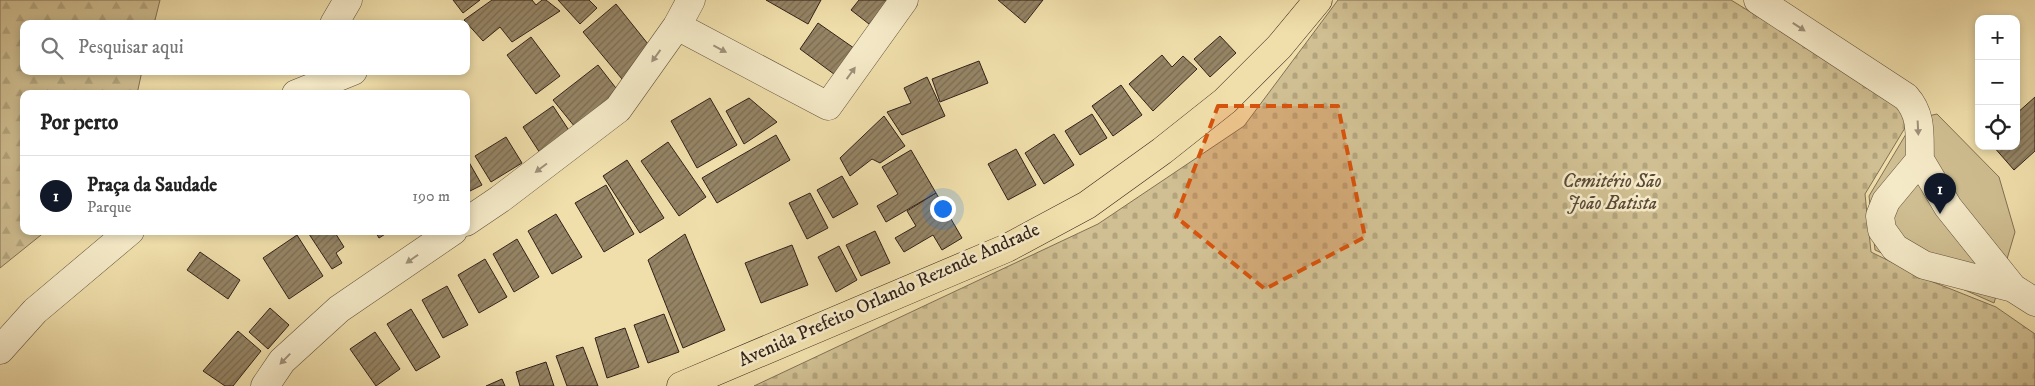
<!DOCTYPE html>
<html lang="pt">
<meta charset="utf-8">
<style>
:root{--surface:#fff;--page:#f2f2f2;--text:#222;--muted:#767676;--line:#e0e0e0;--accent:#111827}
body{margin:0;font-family:"IM FELL DW Pica",serif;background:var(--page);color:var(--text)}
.controls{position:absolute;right:15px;top:15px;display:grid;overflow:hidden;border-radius:10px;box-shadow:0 2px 8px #0003}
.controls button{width:45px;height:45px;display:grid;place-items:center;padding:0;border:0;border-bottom:1px solid var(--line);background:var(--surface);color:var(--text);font:25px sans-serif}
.you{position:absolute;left:942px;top:208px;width:18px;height:18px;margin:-12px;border:4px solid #fff;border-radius:50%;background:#1a73e8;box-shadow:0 0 0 8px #1a73e833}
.badge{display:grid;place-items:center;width:32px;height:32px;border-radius:50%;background:var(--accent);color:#fff;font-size:16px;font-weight:700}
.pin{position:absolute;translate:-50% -41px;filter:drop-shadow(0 1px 2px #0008)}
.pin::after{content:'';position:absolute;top:26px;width:18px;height:15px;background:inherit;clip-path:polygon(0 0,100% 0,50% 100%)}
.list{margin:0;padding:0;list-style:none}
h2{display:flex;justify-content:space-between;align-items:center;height:65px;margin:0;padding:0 20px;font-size:21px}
h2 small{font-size:16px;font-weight:400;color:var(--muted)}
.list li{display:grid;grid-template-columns:32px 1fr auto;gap:15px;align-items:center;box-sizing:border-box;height:80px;padding:0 20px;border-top:1px solid var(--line)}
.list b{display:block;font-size:19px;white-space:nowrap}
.list p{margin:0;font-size:16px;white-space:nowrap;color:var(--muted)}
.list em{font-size:16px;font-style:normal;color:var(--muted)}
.icon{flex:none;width:28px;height:28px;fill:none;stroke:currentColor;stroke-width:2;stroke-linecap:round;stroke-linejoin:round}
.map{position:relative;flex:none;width:2035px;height:386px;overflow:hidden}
.search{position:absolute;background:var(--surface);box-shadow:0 2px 8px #0003;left:20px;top:20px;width:450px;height:55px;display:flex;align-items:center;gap:12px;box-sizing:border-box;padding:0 18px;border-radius:10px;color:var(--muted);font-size:19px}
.panel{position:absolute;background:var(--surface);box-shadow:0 2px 8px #0003;left:20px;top:90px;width:450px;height:145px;border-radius:10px}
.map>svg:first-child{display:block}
.forest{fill:url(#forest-firs);stroke:#827056}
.cemetery{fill:url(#cemetery-stones);stroke:#827056}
.park{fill:#d0bf92;stroke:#827056}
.building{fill:url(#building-hatch);stroke:#33221a}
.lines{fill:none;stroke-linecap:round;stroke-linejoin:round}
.minor-casing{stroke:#62513e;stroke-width:29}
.major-casing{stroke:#33221a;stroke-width:29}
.minor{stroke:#f5eac8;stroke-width:28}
.major{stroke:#f0dfab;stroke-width:28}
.oneway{fill:#9e907a}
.marked{fill:#d6540d;fill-opacity:0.2;stroke:#d6540d;stroke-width:4;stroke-dasharray:10 6;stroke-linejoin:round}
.labels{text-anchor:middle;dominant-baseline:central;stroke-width:5;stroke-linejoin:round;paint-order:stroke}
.park-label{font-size:19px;font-style:italic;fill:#5a4938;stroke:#f5eac8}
.street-label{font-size:19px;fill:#33221a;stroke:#f5eac8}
</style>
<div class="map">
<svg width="2035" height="386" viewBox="0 0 2035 386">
<defs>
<pattern id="forest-firs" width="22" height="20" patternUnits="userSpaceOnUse" patternTransform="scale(1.25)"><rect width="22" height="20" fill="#d0bf92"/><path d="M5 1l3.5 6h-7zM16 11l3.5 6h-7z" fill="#b3a47d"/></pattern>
<pattern id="cemetery-stones" width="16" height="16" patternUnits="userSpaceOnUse" patternTransform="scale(1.25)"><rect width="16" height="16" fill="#d0bf92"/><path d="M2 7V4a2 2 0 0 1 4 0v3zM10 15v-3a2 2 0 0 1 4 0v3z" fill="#b3a47d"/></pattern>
<pattern id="building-hatch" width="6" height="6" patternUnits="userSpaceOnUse" patternTransform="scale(1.25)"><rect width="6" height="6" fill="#958465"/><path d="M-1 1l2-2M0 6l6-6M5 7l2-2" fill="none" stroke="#7a6c52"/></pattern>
</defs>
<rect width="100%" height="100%" fill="#f0dfab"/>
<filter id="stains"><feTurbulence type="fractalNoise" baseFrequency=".004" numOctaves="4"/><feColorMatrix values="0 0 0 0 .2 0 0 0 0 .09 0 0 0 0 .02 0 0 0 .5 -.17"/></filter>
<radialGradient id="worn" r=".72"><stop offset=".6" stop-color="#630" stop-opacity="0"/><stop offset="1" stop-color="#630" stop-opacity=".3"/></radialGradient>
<path class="forest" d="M0,0h160l-6,24h-130v47h118l-5,23h-113v137h22l-46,37z"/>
<path class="cemetery" d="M1338,0h393l183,113 -49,81 6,58 57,28 68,27 39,27v52h-1281l344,-162 146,-98z"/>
<path class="park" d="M1937,114l62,63 16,55 -21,71 -119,-53 -6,-54 46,-77z"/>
<path class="building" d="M453,0h27l-17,13z
M492,0h40l4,5 6,-5h4l14,11 -48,31 -12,-15 -17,14 -19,-21z
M558,0h31l8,8 -17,16z
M766,0h55l-13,24z
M859,0h42l-23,31 -27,-21z
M998,0h45l-18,23z
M616,4l36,45 -25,36 -44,-53z
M818,23l43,30 -19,27 -42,-31z
M1220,36l16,17 -26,24 -16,-18z
M531,37l29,39 -24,18 -29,-39z
M1162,55l10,12 11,-11 14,13 -44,42 -24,-27z
M979,61l9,22 -48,19 -8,-23z
M598,65l21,27 -44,35 -22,-27z
M927,77l18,39 -43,19 -15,-23 24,-9 -7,-15z
M1121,85l21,30 -29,21 -21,-30z
M2035,97v54l-21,19 -21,-24h23v-32z
M710,98l27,47 -40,23 -26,-47z
M749,98l28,24 -33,22 -18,-33z
M553,106l17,26 -30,21 -17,-26z
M1092,114l15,24 -27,17 -15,-24z
M884,116l21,30 -25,17 -8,-4 -22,17 -10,-18z
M1054,134l20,31 -30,19 -19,-31z
M776,135l14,25 -73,43 -15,-25z
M506,137l16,26 -31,19 -16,-26z
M668,142l38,55 -27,19 -38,-55z
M1016,149l20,36 -28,15 -20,-36z
M911,150l25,43 -50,29 -9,-16 21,-12 -16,-27z
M466,157l16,28 -16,8z
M627,160l37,58 -24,15 -37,-57z
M842,176l16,28 -25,14 -16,-28z
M606,185l28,49 -30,18 -29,-49z
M810,193l18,35 -21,11 -18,-36z
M936,193l26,45 -20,12 -9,-15 -29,17 -9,-14 21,-12 -9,-15z
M556,214l26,43 -30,17 -24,-43z
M307,231h27l10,16 -8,6 6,10 -10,6z
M375,231h15l-11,7z
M875,231l15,32 -29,13 -15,-31z
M685,234l40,96 -42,18 -35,-88z
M297,235l26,41 -34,23 -26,-41z
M517,239l22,38 -25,15 -21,-38z
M792,245l16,40 -47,18 -16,-40z
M839,246l18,34 -21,12 -18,-35z
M200,252l40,28 -12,19 -41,-29z
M485,259l22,38 -28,16 -21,-38z
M447,286l21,39 -25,13 -21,-38z
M270,308l19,17 -21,24 -19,-17z
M411,309l29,48 -24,14 -29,-47z
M664,314l15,38 -31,11 -14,-38z
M625,328l14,39 -32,11 -12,-40z
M238,331l23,20 -28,35h-8l-22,-15z
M375,332l25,37 -24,17 -26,-37z
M583,347l15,39h-31l-11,-30z
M546,362l8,24h-34l-4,-14z
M502,379l3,7h-19z"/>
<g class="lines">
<defs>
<path id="minor" d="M1758,0l148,97c17,19 13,39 14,63
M334,24l14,-24
M677,26l151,80 76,-106
M296,94l57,-23
M466,222l34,-23 118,-90 59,-83 14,-26
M2013,288l-65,-81 -28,-47 -34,41 -6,15 2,14 13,18 29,17 89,23 22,14
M0,350l35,-39 95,-80
M265,386l17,-25 57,-52 114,-78"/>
<path id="major" d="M681,386l326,-138 80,-43 75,-54 63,-50 54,-54 39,-47"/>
</defs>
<use href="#minor" class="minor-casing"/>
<use href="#major" class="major-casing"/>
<use href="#minor" class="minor"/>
<use href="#major" class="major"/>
</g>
<defs><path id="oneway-solid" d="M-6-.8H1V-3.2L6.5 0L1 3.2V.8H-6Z" transform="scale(1.25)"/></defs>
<g class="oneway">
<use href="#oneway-solid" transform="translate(1799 27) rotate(33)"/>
<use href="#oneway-solid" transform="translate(720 49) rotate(28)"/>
<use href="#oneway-solid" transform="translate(656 56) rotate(126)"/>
<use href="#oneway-solid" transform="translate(851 73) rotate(-54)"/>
<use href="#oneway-solid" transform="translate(1918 128) rotate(87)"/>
<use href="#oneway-solid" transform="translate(541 168) rotate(143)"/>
<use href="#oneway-solid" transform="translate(412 259) rotate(145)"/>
<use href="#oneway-solid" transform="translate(285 359) rotate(134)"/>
</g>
<path class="marked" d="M1218,106h120l27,131 -100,52 -89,-72z"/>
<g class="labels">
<g class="park-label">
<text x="1612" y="181">Cemitério São<tspan x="1612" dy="22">João Batista</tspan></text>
</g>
<g class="street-label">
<text transform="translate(889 295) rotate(-24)">Avenida Prefeito Orlando Rezende Andrade</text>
</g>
</g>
<rect width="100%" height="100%" filter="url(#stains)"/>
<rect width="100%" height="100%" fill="url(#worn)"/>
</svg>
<div class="controls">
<button>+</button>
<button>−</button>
<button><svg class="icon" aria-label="locate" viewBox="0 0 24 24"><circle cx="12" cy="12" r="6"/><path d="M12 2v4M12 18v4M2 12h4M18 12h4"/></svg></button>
</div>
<div class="you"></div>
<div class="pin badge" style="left:1940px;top:214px">1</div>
<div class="search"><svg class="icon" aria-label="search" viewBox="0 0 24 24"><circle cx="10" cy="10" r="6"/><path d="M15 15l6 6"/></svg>Pesquisar aqui</div>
<section class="panel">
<h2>Por perto<small></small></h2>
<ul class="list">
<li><span class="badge">1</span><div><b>Praça da Saudade</b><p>Parque</p></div><em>190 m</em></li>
</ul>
</section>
</div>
